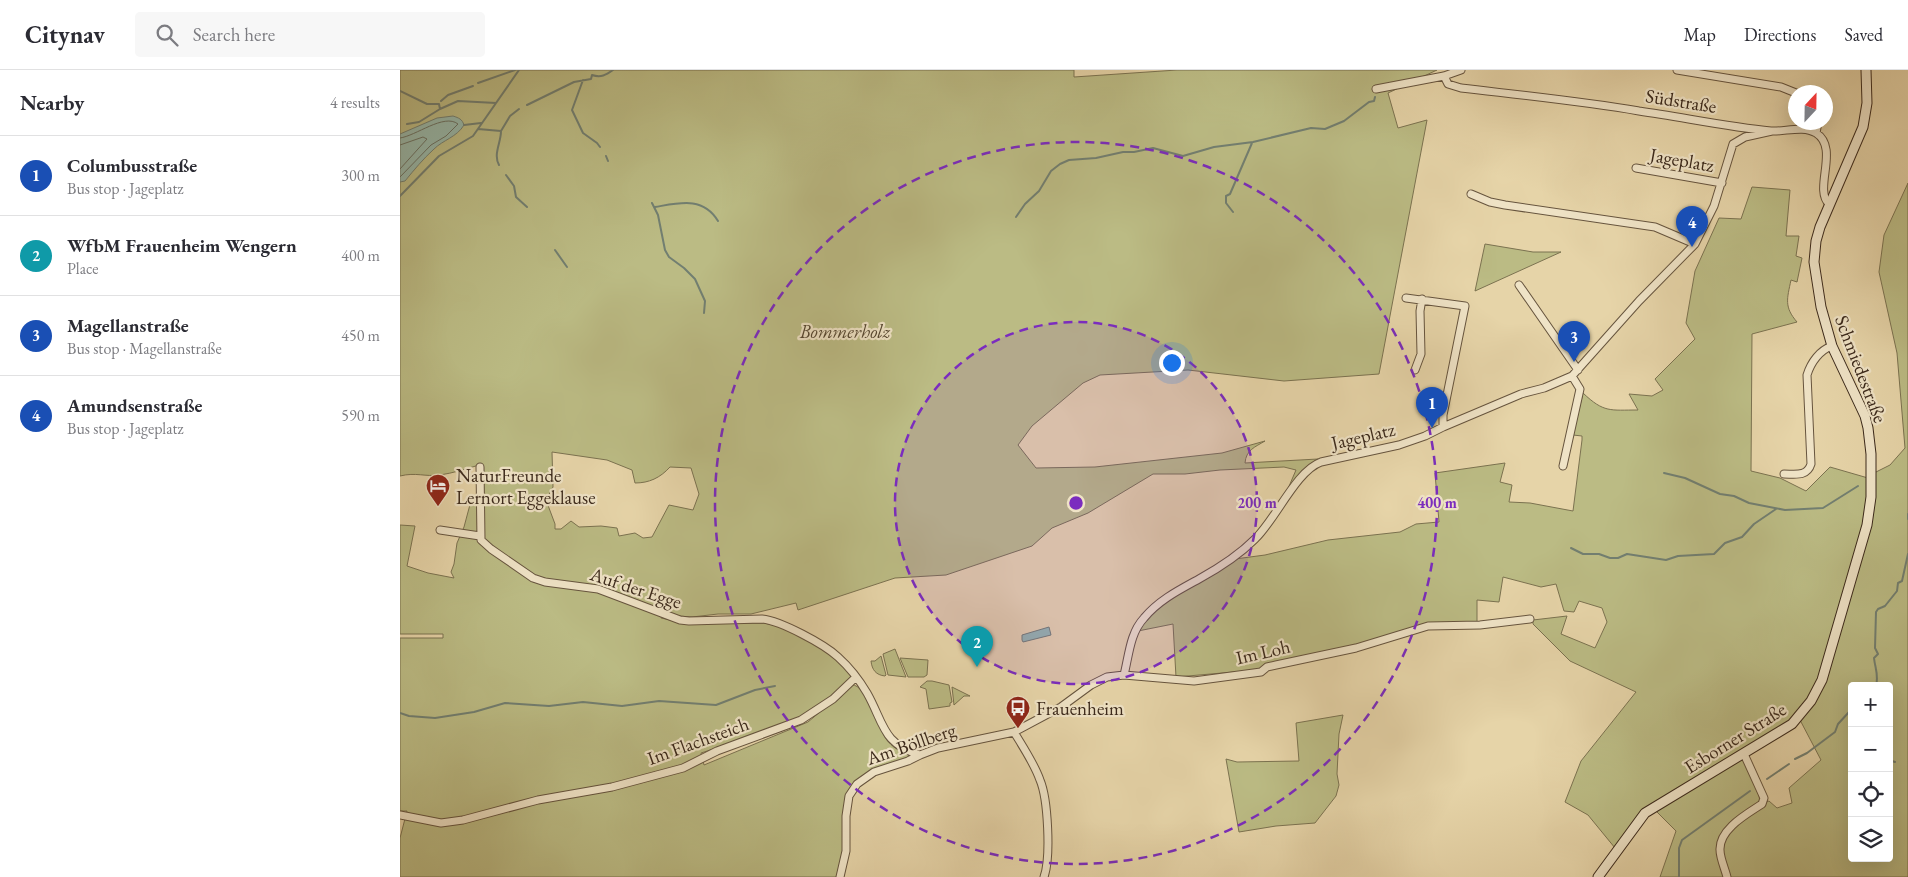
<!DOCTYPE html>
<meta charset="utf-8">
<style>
:root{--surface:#fff;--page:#f7f7f7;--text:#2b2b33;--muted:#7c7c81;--line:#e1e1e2;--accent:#8f2418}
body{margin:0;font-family:"EB Garamond",serif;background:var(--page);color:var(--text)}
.controls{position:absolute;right:15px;bottom:15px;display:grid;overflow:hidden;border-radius:5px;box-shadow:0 5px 20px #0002}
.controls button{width:45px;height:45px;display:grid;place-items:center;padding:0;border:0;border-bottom:1px solid var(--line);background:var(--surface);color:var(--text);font:25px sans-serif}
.compass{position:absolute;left:1388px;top:15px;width:45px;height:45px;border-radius:50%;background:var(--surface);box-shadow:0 5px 20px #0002;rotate:22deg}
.you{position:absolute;left:771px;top:292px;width:18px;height:18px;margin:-12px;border:4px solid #fff;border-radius:50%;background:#1a73e8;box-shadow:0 0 0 8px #1a73e833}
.badge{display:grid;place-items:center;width:32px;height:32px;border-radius:50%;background:var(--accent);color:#fff;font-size:16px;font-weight:700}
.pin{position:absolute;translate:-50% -41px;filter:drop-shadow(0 1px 2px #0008)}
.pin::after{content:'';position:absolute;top:26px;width:18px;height:15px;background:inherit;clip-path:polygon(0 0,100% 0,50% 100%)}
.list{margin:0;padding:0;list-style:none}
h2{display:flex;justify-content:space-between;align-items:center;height:65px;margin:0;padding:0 20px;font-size:21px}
h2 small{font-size:16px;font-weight:400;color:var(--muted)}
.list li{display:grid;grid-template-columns:32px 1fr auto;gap:15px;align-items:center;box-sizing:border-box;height:80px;padding:0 20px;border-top:1px solid var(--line)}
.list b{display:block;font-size:19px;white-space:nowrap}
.list p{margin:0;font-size:16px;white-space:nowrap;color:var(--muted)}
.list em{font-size:16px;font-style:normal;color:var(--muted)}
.icon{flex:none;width:28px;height:28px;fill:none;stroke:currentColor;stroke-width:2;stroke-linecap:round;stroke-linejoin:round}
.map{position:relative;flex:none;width:1508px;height:807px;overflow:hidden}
header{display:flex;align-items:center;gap:30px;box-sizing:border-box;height:70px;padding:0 25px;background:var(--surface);border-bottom:1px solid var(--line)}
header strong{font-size:24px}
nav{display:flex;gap:28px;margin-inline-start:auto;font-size:18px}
.search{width:350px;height:45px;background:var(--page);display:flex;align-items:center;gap:12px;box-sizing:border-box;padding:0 18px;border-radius:5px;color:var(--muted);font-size:19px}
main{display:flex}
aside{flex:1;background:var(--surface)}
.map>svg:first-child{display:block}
.green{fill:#bbbb84;stroke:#7b7250;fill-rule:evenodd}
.water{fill:#96b8ab;stroke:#727f71}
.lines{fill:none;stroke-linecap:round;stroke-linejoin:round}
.shore{stroke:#687063;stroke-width:1}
.stream{stroke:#727f71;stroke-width:2}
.minor-casing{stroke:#66543e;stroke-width:9}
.secondary-casing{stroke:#3b291b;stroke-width:11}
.minor{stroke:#efe3c6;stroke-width:7}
.secondary{stroke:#efe3c6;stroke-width:9}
.ring{fill:none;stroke:#7b2cbf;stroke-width:2.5;stroke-dasharray:9 6}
.labels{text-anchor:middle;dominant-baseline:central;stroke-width:4.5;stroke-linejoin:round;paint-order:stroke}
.street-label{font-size:19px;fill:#3b291b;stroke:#efe3c6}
.park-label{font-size:19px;font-style:italic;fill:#554630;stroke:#efe3c6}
.poi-label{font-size:19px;fill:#3b291b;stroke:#efe3c6;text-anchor:start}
.centre{fill:#7b2cbf;stroke:#efe3c6;stroke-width:2.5}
.ring-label{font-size:15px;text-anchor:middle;font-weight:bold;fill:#7b2cbf;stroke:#efe3c6;stroke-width:4.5;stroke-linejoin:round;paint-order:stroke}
</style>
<header>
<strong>Citynav</strong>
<div class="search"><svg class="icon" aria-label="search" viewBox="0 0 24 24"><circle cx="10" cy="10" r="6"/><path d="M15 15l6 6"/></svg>Search here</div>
<nav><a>Map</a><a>Directions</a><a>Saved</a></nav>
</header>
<main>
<aside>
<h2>Nearby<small>4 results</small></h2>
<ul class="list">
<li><span class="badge" style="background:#1a4fb4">1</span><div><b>Columbusstraße</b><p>Bus stop · Jageplatz</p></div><em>300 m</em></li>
<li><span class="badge" style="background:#0f9aa8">2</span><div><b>WfbM Frauenheim Wengern</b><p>Place</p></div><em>400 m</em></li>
<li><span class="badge" style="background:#1a4fb4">3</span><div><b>Magellanstraße</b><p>Bus stop · Magellanstraße</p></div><em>450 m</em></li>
<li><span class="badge" style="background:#1a4fb4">4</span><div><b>Amundsenstraße</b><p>Bus stop · Jageplatz</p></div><em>590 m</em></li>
</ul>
</aside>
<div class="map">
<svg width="1508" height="807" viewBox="0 0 1508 807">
<rect width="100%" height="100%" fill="#e6d4a8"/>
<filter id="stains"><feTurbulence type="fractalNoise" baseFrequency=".004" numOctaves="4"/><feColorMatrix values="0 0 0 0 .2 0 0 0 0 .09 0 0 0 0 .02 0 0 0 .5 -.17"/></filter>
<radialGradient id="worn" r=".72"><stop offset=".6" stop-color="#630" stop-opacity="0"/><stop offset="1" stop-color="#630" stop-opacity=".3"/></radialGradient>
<path class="green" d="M0,0h674v7l103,-7h260l-49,23 10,35 29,-8 -48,254 -95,7 -96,-11 -88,5 -17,8 -51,43 -14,19 18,23 59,-1 127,-14 43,-12c-10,6 -19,9 -20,22l73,-4 -31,32 9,-21 -12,-3 -64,3 -35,4h-32l-65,39 -36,15 -20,18 -86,29 -51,3 -97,32 -2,-7 -45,11h-33l-26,3 -14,-1 -15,-5 -2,7 23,5h80l24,5 49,30 16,20 -24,21 -41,26 -87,28 3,12 104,-43 44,-37c14,-1 26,43 34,54 6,8 14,13 23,16l-3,4 -32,10 -12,7 -6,6 -8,13 -3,45 -6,37h-439v-39l7,-27h-7v-173h43v-4h-43v-109l15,1 -8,40 21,7 26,5 -3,-6 3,-8 3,-21 7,-16 8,-30 5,-2 2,-30c-13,4 -26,8 -39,10 -15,2 -24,-3 -40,1zM152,382l55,8 25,10 3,13c14,0 25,-5 35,-16l21,1 8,26 -6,16 -24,-5 -17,32 -9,1 -8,-5 -16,3 -2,-8 -16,-2 -22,1 -8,-6 -10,8h-6v-5l-9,-24 7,-13z
M1508,113v694h-248l16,-46 -22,-22 90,-53 14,29 2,19 9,-3 8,7 15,-5 -3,-15 32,-28 -21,-40 18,-23 26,-85 30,-139 16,-8 15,-17 -8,-95 -18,-81 5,-37zM1452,616h37v172h-37z
M1352,117l38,3 -4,46h13l-3,20 6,2 -5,24 -6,-2c-4,19 -7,27 6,42l-45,12 -1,137 29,7 26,13 24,-24 38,11 -1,34 -51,174 -19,29 -14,12 -133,79 -35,42 -27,-33 -23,-13 16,-41 55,-69 -66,-31 -37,-37v-4l34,-4 -6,18 34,14 12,-26 -5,-14 -23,-7 -5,11 -10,-1 -8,-27 -15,3 -38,-10 -4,25 -22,-2v24l-26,-1 -194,47 -81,7 -3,-53 -35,7 17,-23 80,-49 30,-4 63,-15 72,-8 16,-8 23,-2 -4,-49 70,-10 -5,19 12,3 -3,17 21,1 43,8 9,-71v-4l-9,-1 10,-42c21,20 27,17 55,17l-9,-16 23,2 11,-6 -8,-11 40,-40 -9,-16 9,-52 24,-53 22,1z
M1085,174l48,8h28l-86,39z
M495,579l11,28 -18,-2 -5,-21z
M481,586l5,19 -1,1c-9,-1 -13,-6 -14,-15h4z
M500,588l28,2 -1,15 -3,2h-16z
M527,611h5l17,4 3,17 -2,1v3l-21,3 -3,-20 -6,-2z
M552,617l18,9h-6l-10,9z
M943,645l-4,19 -2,40 2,11 -3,11 -21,27 -39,3 -37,6 -13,-73 11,3 62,-1 -3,-38z"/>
<path class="water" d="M53,46c6,2 9,3 11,9 -7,12 -21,15 -30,24 -11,10 -20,21 -29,32l-5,1v-48l37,-16z
M649,557l2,8 -28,7 -1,-2v-5z"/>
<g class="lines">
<path class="shore" d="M0,68c16,-2 44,-25 58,-14l-12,12 -15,9 -31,32
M0,75l23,-8 4,2 -27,30"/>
<path class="stream" d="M183,10l-11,30 11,23 14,10 3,4
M78,13l37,-13
M0,21l27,13h12l1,5 18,-8 38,2
M41,31l7,-6 25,-9
M127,35l47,-23 17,-3 1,-4c9,3 14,0 21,-5
M7,54l12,-2 21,-13
M64,55l17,-2
M78,59l23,2 9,-15 9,-7
M206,86l2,5
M99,95c-6,-11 2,-22 2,-34
M106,105l8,11 2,11 11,10
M0,126l39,-40 34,-20 46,-66
M252,133l6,12 7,35 4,7 15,11 11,11 10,22 -1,12
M255,137c24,-4 48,-11 63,14
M833,142l-7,-9v-7l4,-2 22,-51
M616,147l9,-13 14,-13 12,-20 9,-7 9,-4 27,-2 27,-6h11l19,-4 30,8 31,-9 39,-5 58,-14 14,1 19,-8 25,-19 5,-1 1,-4
M155,180l12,17
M1264,403l21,5 35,16 14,2 15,7 36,7 38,-2 35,-22
M1508,444v5
M1171,478l12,6h16l11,4h8l9,-4 39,6 12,-4 36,-2 11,-11 17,-6 12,-13 22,-15
M1476,616c3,-11 -1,-18 -2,-28l4,-4 -3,-6 1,-36 2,-3 7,-3 12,-15 1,-8 4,-2 6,-27
M0,643l9,3 26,2 39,-6 31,-9 44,3 34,-4 39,4 37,-5 57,4 39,-15 20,-4
M1395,689l12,-6 28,-21 3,-8 11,-12 3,-6
M1489,690l6,2
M1367,709l22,-15
M1279,807v-29l3,-8 68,-49"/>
<defs>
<path id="minor" d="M1277,0l104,17 15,6
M1044,6l4,8 13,4c59,7 119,13 178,23 43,6 89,16 132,20 14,1 32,-6 45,2 24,15 -3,56 13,71
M976,19l68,-13 17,-6
M1416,63l2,-11
M1236,98l86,15
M1071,124l19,8 15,3 150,22 40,17
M1119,215l59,85
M1006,228l59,8 -22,109v12
M1015,300l6,-16 -1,-43 2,-12
M1163,396l17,-77 -8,-13
M80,397l1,73 10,9 42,29 12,4 53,7 82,31 9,1 73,-2c19,2 62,25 76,38 10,9 22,24 29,36 17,30 15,51 53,62
M1384,404c11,0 23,3 27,-10l-4,-89c4,-13 13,-25 25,-29
M40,460l40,6
M724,605c5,-20 6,-42 20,-57 15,-18 35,-28 55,-39 20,-11 40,-24 56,-40 21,-20 41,-68 66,-77l78,-17 26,-9 18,-9 78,-33 23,-6 28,-12 67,-75 56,-57 19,-38 19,-62 12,-7 27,-6
M614,662c9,15 20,31 26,48 8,19 11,77 4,97
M0,745l41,8 22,-3 75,-20 74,-13 71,-19 34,-17 84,-31 32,-21 22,-21
M440,807l6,-26v-35l3,-20 8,-12 17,-12 34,-11 12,-6 18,-7 76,-16 47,-25 30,-22 16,-8 17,-2 70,6 67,-9 6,-5 9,-2 80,-17 72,-22 52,-1 50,-6
M1327,807c-2,-8 -7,-19 -7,-27 -1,-21 27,-36 42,-46l2,-6 -20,-44"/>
<path id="secondary" d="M1198,807l47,-64 147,-89 19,-23 11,-21 45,-155 4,-28v-43l-3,-26 -3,-12 -33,-70 -11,-39 -7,-45 2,-21 4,-14 43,-100 4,-24 -1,-33"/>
</defs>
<use href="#minor" class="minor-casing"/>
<use href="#secondary" class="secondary-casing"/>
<use href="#minor" class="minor"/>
<use href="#secondary" class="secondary"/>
</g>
<circle cx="676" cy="433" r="181" fill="#7b2cbf" fill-opacity=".12"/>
<g class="ring">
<circle cx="676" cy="433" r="181"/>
<circle cx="676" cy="433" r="361"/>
</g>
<defs>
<symbol id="hotel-pin" viewBox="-11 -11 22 30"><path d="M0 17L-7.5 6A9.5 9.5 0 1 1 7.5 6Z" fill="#8f2418" stroke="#efe3c6"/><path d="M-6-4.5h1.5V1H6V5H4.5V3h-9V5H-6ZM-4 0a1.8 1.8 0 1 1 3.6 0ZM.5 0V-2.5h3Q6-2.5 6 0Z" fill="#fff"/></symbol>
<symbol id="bus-pin" viewBox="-11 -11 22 30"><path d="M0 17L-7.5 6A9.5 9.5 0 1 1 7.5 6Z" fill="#8f2418" stroke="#efe3c6"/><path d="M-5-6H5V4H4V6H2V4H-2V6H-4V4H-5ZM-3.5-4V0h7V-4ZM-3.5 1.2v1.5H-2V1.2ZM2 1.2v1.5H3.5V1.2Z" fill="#fff"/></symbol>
</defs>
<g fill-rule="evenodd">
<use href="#hotel-pin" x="24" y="402" width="28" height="38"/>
<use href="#bus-pin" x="604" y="624" width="28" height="38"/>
</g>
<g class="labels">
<g class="street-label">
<text transform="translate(1281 31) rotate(9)">Südstraße</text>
<text transform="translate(1282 90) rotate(10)">Jageplatz</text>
<text transform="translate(1461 299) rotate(69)">Schmiedestraße</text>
<text transform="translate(963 366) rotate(-13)">Jageplatz</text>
<text transform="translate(236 518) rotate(18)">Auf der Egge</text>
<text transform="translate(863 582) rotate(-13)">Im Loh</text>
<text transform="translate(1335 668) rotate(-32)">Esborner Straße</text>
<text transform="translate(298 671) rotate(-20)">Im Flachsteich</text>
<text transform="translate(511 674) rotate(-19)">Am Böllberg</text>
</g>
<g class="park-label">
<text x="445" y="261">Bommerholz</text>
</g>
<g class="poi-label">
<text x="56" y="405">NaturFreunde<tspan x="56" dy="22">Lernort Eggeklause</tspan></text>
<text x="636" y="638">Frauenheim</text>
</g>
</g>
<circle cx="676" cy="433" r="8" class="centre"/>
<g class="ring-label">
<text x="857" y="438">200 m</text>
<text x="1037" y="438">400 m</text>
</g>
<rect width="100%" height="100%" filter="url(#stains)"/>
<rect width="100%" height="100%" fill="url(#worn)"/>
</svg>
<div class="controls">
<button>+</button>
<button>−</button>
<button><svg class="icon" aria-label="locate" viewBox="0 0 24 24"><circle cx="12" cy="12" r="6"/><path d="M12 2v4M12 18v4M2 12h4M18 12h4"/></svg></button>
<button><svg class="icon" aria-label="layers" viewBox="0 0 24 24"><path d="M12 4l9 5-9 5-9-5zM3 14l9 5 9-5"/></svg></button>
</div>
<svg class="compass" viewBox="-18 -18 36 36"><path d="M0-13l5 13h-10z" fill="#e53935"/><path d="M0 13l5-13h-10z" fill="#7c7c81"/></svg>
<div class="you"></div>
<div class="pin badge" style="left:1032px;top:358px;background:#1a4fb4">1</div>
<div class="pin badge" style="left:577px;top:597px;background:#0f9aa8">2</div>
<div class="pin badge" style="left:1174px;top:292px;background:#1a4fb4">3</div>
<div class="pin badge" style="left:1292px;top:177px;background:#1a4fb4">4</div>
</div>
</main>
